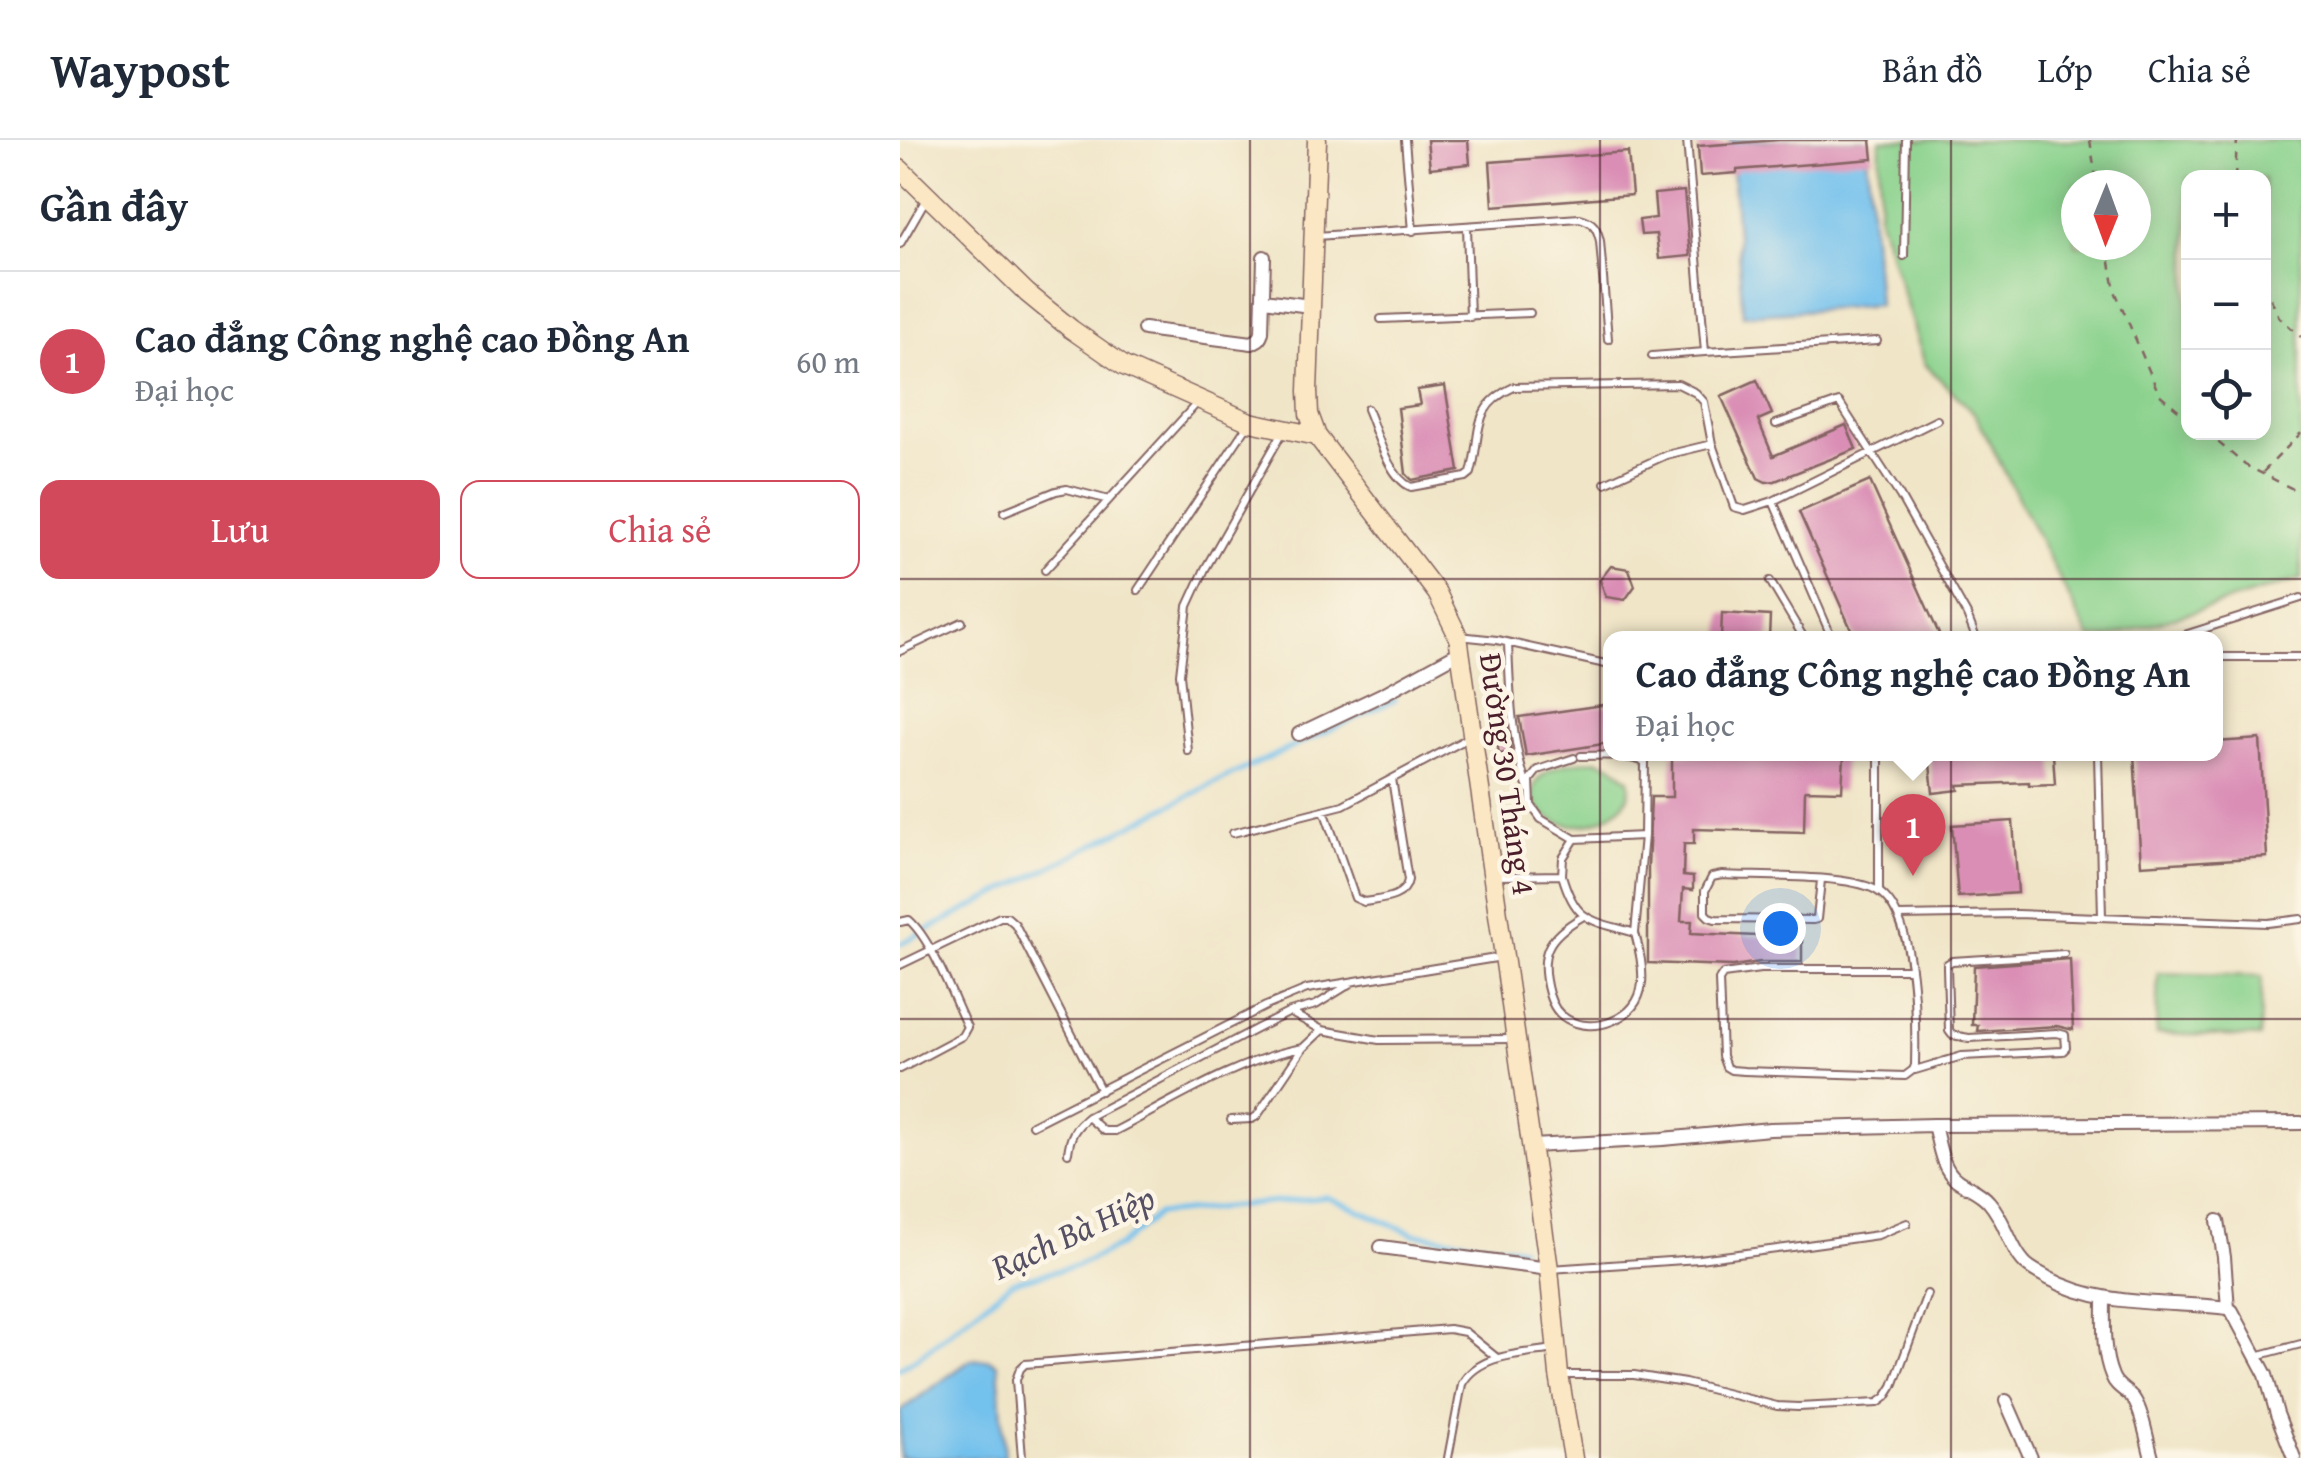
<!DOCTYPE html>
<html lang="vi">
<meta charset="utf-8">
<style>
:root{--surface:#fff;--page:#f6f6f7;--text:#1f2937;--muted:#747a83;--line:#e0e1e3;--accent:#d1495b}
body{margin:0;font-family:"Gentium Book Plus",serif;background:var(--page);color:var(--text)}
.controls{position:absolute;right:30px;top:30px;display:grid;overflow:hidden;border-radius:20px;box-shadow:0 5px 25px #0003}
.controls button{width:90px;height:90px;display:grid;place-items:center;padding:0;border:0;border-bottom:2px solid var(--line);background:var(--surface);color:var(--text);font:50px sans-serif}
.compass{position:absolute;left:1161px;top:30px;width:90px;height:90px;border-radius:50%;background:var(--surface);box-shadow:0 5px 25px #0003;rotate:181deg}
.you{position:absolute;left:880px;top:788px;width:35px;height:35px;margin:-25px;border:8px solid #fff;border-radius:50%;background:#1a73e8;box-shadow:0 0 0 15px #1a73e833}
.badge{display:grid;place-items:center;width:65px;height:65px;border-radius:50%;background:var(--accent);color:#fff;font-size:32px;font-weight:700}
.pin{position:absolute;translate:-50% -82px;filter:drop-shadow(0 2px 5px #0008)}
.pin::after{content:'';position:absolute;top:52px;width:35px;height:30px;background:inherit;clip-path:polygon(0 0,100% 0,50% 100%)}
.popup{position:absolute;left:703px;top:491px;width:620px;height:130px;box-sizing:border-box;display:grid;place-content:center;border-radius:20px;background:var(--surface);filter:drop-shadow(0 2px 8px #0005);font-size:32px;white-space:nowrap;color:var(--muted)}
.popup b{font-size:38px;color:var(--text)}
.popup::after{content:'';position:absolute;left:50%;top:100%;margin-left:-20px;border:20px solid transparent;border-top-color:var(--surface)}
.list{margin:0;padding:0;list-style:none}
h2{display:flex;justify-content:space-between;align-items:center;height:130px;margin:0;padding:0 40px;font-size:42px}
h2 small{font-size:32px;font-weight:400;color:var(--muted)}
.list li{display:grid;grid-template-columns:65px 1fr auto;gap:30px;align-items:center;box-sizing:border-box;height:180px;padding:0 40px;border-top:2px solid var(--line)}
.list b{display:block;font-size:38px;white-space:nowrap}
.list p{margin:0;font-size:32px;white-space:nowrap;color:var(--muted)}
.list em{font-size:32px;font-style:normal;color:var(--muted)}
.actions{display:flex;gap:20px;padding:30px 40px}
.actions a{flex:1;padding:22px 0;border:2px solid var(--accent);border-radius:20px;text-align:center;font-size:35px;color:var(--accent)}
.actions .main{background:var(--accent);color:#fff}
.icon{flex:none;width:55px;height:55px;fill:none;stroke:currentColor;stroke-width:2;stroke-linecap:round;stroke-linejoin:round}
.map{position:relative;flex:none;width:1401px;height:1318px;overflow:hidden}
header{display:flex;align-items:center;gap:60px;box-sizing:border-box;height:140px;padding:0 50px;background:var(--surface);border-bottom:2px solid var(--line)}
header strong{font-size:48px}
nav{display:flex;gap:55px;margin-inline-start:auto;font-size:35px}
main{display:flex}
aside{flex:1;background:var(--surface)}
.map>svg:first-child{display:block}
.green{fill:#8ad28d;stroke:#6a785c;stroke-width:2.5;fill-rule:evenodd}
.water{fill:#73c1ed;stroke:#5e708c;stroke-width:2.5}
.lines{fill:none;stroke-linecap:round;stroke-linejoin:round}
.stream{stroke:#73c1ed;stroke-width:5}
.building{fill:#da8eb5}
.lane-casing{stroke:#846462;stroke-width:10}
.street-casing{stroke:#846462;stroke-width:16}
.secondary-casing{stroke:#846462;stroke-width:21}
.path{stroke:#846462;stroke-width:2.5;stroke-dasharray:8 8;stroke-linecap:butt}
.lane{stroke:#fff;stroke-width:6}
.street{stroke:#fff;stroke-width:12}
.secondary{stroke:#fbe7c3;stroke-width:18}
.grid{fill:none;stroke:#4a1f2b;stroke-width:2.5;stroke-opacity:0.55}
.labels{text-anchor:middle;dominant-baseline:central;stroke-width:9;stroke-linejoin:round;paint-order:stroke}
.street-label{font-size:32px;fill:#4a1f2b;stroke:#fcf5e5}
.water-label{font-size:35px;font-style:italic;fill:#565065;stroke:#fcf5e5}
</style>
<header>
<strong>Waypost</strong>
<nav><a>Bản đồ</a><a>Lớp</a><a>Chia sẻ</a></nav>
</header>
<main>
<aside>
<h2>Gần đây<small></small></h2>
<ul class="list">
<li><span class="badge">1</span><div><b>Cao đẳng Công nghệ cao Đồng An</b><p>Đại học</p></div><em>60 m</em></li>
</ul>
<div class="actions"><a class="main">Lưu</a><a>Chia sẻ</a></div>
</aside>
<div class="map">
<svg width="1401" height="1318" viewBox="0 0 1401 1318">
<rect width="100%" height="100%" fill="#fcf5e5"/>
<filter id="ink" filterUnits="userSpaceOnUse"><feTurbulence type="fractalNoise" baseFrequency=".01" numOctaves="2"/><feDisplacementMap in="SourceGraphic" scale="20" xChannelSelector="R" yChannelSelector="G"/><feConvolveMatrix kernelMatrix="1 2 1 2 8 2 1 2 1" color-interpolation-filters="sRGB"/></filter>
<filter id="wash" filterUnits="userSpaceOnUse"><feTurbulence type="fractalNoise" baseFrequency=".0048" numOctaves="4" result="noise"/><feDisplacementMap in="SourceGraphic" scale="40" xChannelSelector="R" yChannelSelector="G"/><feGaussianBlur stdDeviation="2.25" result="paint"/><feColorMatrix in="noise" values="0 0 0 0 0 0 0 0 0 0 0 0 0 0 0 0 0 1.4 0 .05"/><feComposite in="paint" operator="in"/></filter>
<g filter="url(#wash)">
<rect width="100%" height="100%" fill="#f0e5c7"/>
<path class="green" d="M980,0h421v439l-193,59h-18l-115,-224 -50,-50 -46,-146zM1288,38h76v254h-76zM1176,45h60v60h-60z
M697,620l15,5 17,14c3,15 -3,25 -15,33 -64,47 -136,-46 -17,-52z
M1258,833l104,3 -2,61 -104,-3z"/>
<path class="water" d="M830,0h136l12,165 -135,10z
M89,1219l9,6 7,93h-105v-47l71,-51z"/>
<g class="lines">
<path class="stream" d="M0,804l314,-161 181,-83
M0,1228l18,-11 94,-75 64,-16 43,-20 39,-32 169,-17 87,37 107,14"/>
</g>
<g id="blocks">
<path class="building" d="M527,0h41l2,24 -40,4z
M879,0h92l2,19 -136,11v3l-37,3 -2,-30z
M728,12l4,43 -139,11 -3,-44z
M784,51l6,65 -31,3 -3,-25 -15,1 -2,-15 17,-2 -2,-24z
M857,240l15,34 -14,6 15,36 73,-31 10,24 -81,32 -9,1 -8,-4 -37,-82z
M545,246l14,85 -47,9 -6,-6 -8,-66 22,-3 -3,-15z
M970,341l69,153 -10,4h-74l-56,-126z
M711,426l18,3 6,17 -10,14 -19,-3 -6,-17z
M822,473l48,3 -1,22h-48z
M710,564v39l-84,13 -7,-39z
M605,570l6,42 -12,2 -7,-43z
M1360,599l7,118 -126,8 -7,-111h82v-12z
M772,614l172,1 -2,36 -37,-1 -1,42 -110,-3v15h-10l-1,32 10,1v13l-10,-1 -2,32h11l-1,12 111,5v24h-42l-27,4 -85,-3v-95l3,-71h21z
M1029,614h124l2,30 -26,1v-3l-71,3 1,5 -26,3z
M1113,681l5,72 -60,4 -6,-72z
M1170,819l3,71 -16,-4 -80,5 1,-6h-6l2,-59z"/>
</g>
</g>
<g filter="url(#ink)">
<use href="#blocks" fill-opacity="0" stroke="#846462" stroke-width="2.5"/>
<g class="lines">
<defs>
<path id="lane" d="M505,0l8,91
M567,87l3,90
M416,96l264,-18c14,4 17,10 20,23l8,98
M0,104l26,-45
M1004,116l2,-116
M481,179l149,-6
M805,212l172,-11
M752,216l53,-4 -18,-212
M467,269c10,23 21,68 44,78l55,-10 5,-4c11,-40 -1,-66 43,-86l164,-3 18,9 8,9 8,42 22,63 11,3 28,-9 59,137
M876,284l63,-22 61,94 67,119 9,23
M705,343l61,-28 46,-11
M873,361l164,-81
M104,372l52,-21 11,-2 42,11
M145,430l153,-168
M870,441l34,57
M238,450l111,-167
M559,496l38,4 113,25
M1275,498l126,-40
M608,503c2,50 3,99 20,146
M0,511l62,-29
M1319,517h82
M288,611l-8,-77 8,-68 17,-37 79,-139
M1198,614l4,163
M681,616c23,-1 42,-2 64,6l-1,74 -9,97
M674,618l-36,12 -8,10 1,25 10,14 34,20 69,-3
M424,670l31,88 9,4c16,-3 41,-3 44,-22l-16,-101
M333,693l110,-28 129,-69
M662,735l1,-17 12,-19
M597,736l65,-1c14,49 30,45 73,58 9,35 17,72 -23,88 -14,6 -32,6 -45,-2 -10,-5 -15,-15 -18,-25 -11,-40 -2,-57 33,-77
M921,740l-4,39 -4,1 -98,-1 -6,-2 -4,-4v-22l7,-14 10,-2c37,2 124,-1 154,15 41,22 40,133 39,175l-2,5 -8,6 -161,-5 -13,-1 -5,-3 -4,-11 -3,-76 4,-6 37,-5h150
M979,751v-137
M998,776l119,-2 251,9 33,-4
M0,782l9,-2c23,20 44,78 58,107l-5,9 -62,33
M0,825l100,-48h7l8,7 86,167
M391,873l31,17 57,10 134,-1
M1015,930l47,-14 101,-5 3,-3 -1,-13 -8,-2 -88,5 -17,-3 -3,-4 -2,-63v-4l5,-3 112,-7
M188,977l16,14h11c58,-30 124,-72 188,-83
M331,980l21,-1 5,-3 46,-68 19,-18
M132,985l234,-119 41,-17 195,-32
M168,1013c2,-17 7,-26 20,-36l170,-89 32,-16 26,-7 34,-21
M650,1129l149,-10 94,-12 85,-12 29,-12
M1356,1216l45,-12
M659,1235h75l51,8 92,23 21,1 80,-4 8,-6 7,-11 34,-92
M122,1318l-6,-78 4,-11 5,-5 424,-35 16,3 32,26
M548,1318l14,-74c17,-31 62,-30 93,-35"/>
<path id="street" d="M364,160l46,6
M244,189l108,14 7,-4 3,-7 2,-75
M399,594l86,-41 75,-41
M1034,985c5,18 7,44 23,55 11,8 23,11 32,22 16,18 20,43 34,59 6,8 17,12 25,17 55,30 120,23 180,30l4,3 34,64 11,39 17,44
M632,1006l131,-7 107,-10 164,-4 367,-2
M1318,1081l6,36 4,51
M481,1107l168,22
M1204,1159c0,25 -2,53 8,77 4,11 14,14 21,22 10,14 14,43 19,60
M1106,1261l25,57"/>
<path id="secondary" d="M417,0l-9,251 1,23 8,22 120,157 21,43 91,633 10,106 14,83
M0,29l127,124 44,36 53,37 126,56 67,14"/>
</defs>
<use href="#lane" class="lane-casing"/>
<use href="#street" class="street-casing"/>
<use href="#secondary" class="secondary-casing"/>
<path class="path" d="M1190,0l7,45
M1335,38l2,-38
M1207,105l8,46 44,103 29,24
M1364,144l15,33 22,20
M1306,292l39,33 56,28
M1363,332l38,-39"/>
<use href="#lane" class="lane"/>
<use href="#street" class="street"/>
<use href="#secondary" class="secondary"/>
</g>
</g>
<path class="grid" d="M350,0v1318M700,0v1318M1051,0v1318M0,439h1401M0,879h1401"/>
<g class="labels">
<g class="street-label">
<text transform="translate(608 634) rotate(82)">Đường 30 Tháng 4</text>
</g>
<g class="water-label">
<text transform="translate(173 1092) rotate(-25)">Rạch Bà Hiệp</text>
</g>
</g>
</svg>
<div class="controls">
<button>+</button>
<button>−</button>
<button><svg class="icon" aria-label="locate" viewBox="0 0 24 24"><circle cx="12" cy="12" r="6"/><path d="M12 2v4M12 18v4M2 12h4M18 12h4"/></svg></button>
</div>
<svg class="compass" viewBox="-18 -18 36 36"><path d="M0-13l5 13h-10z" fill="#e53935"/><path d="M0 13l5-13h-10z" fill="#747a83"/></svg>
<div class="you"></div>
<div class="pin badge" style="left:1013px;top:736px">1</div>
<div class="popup"><b>Cao đẳng Công nghệ cao Đồng An</b>Đại học</div>
</div>
</main>
